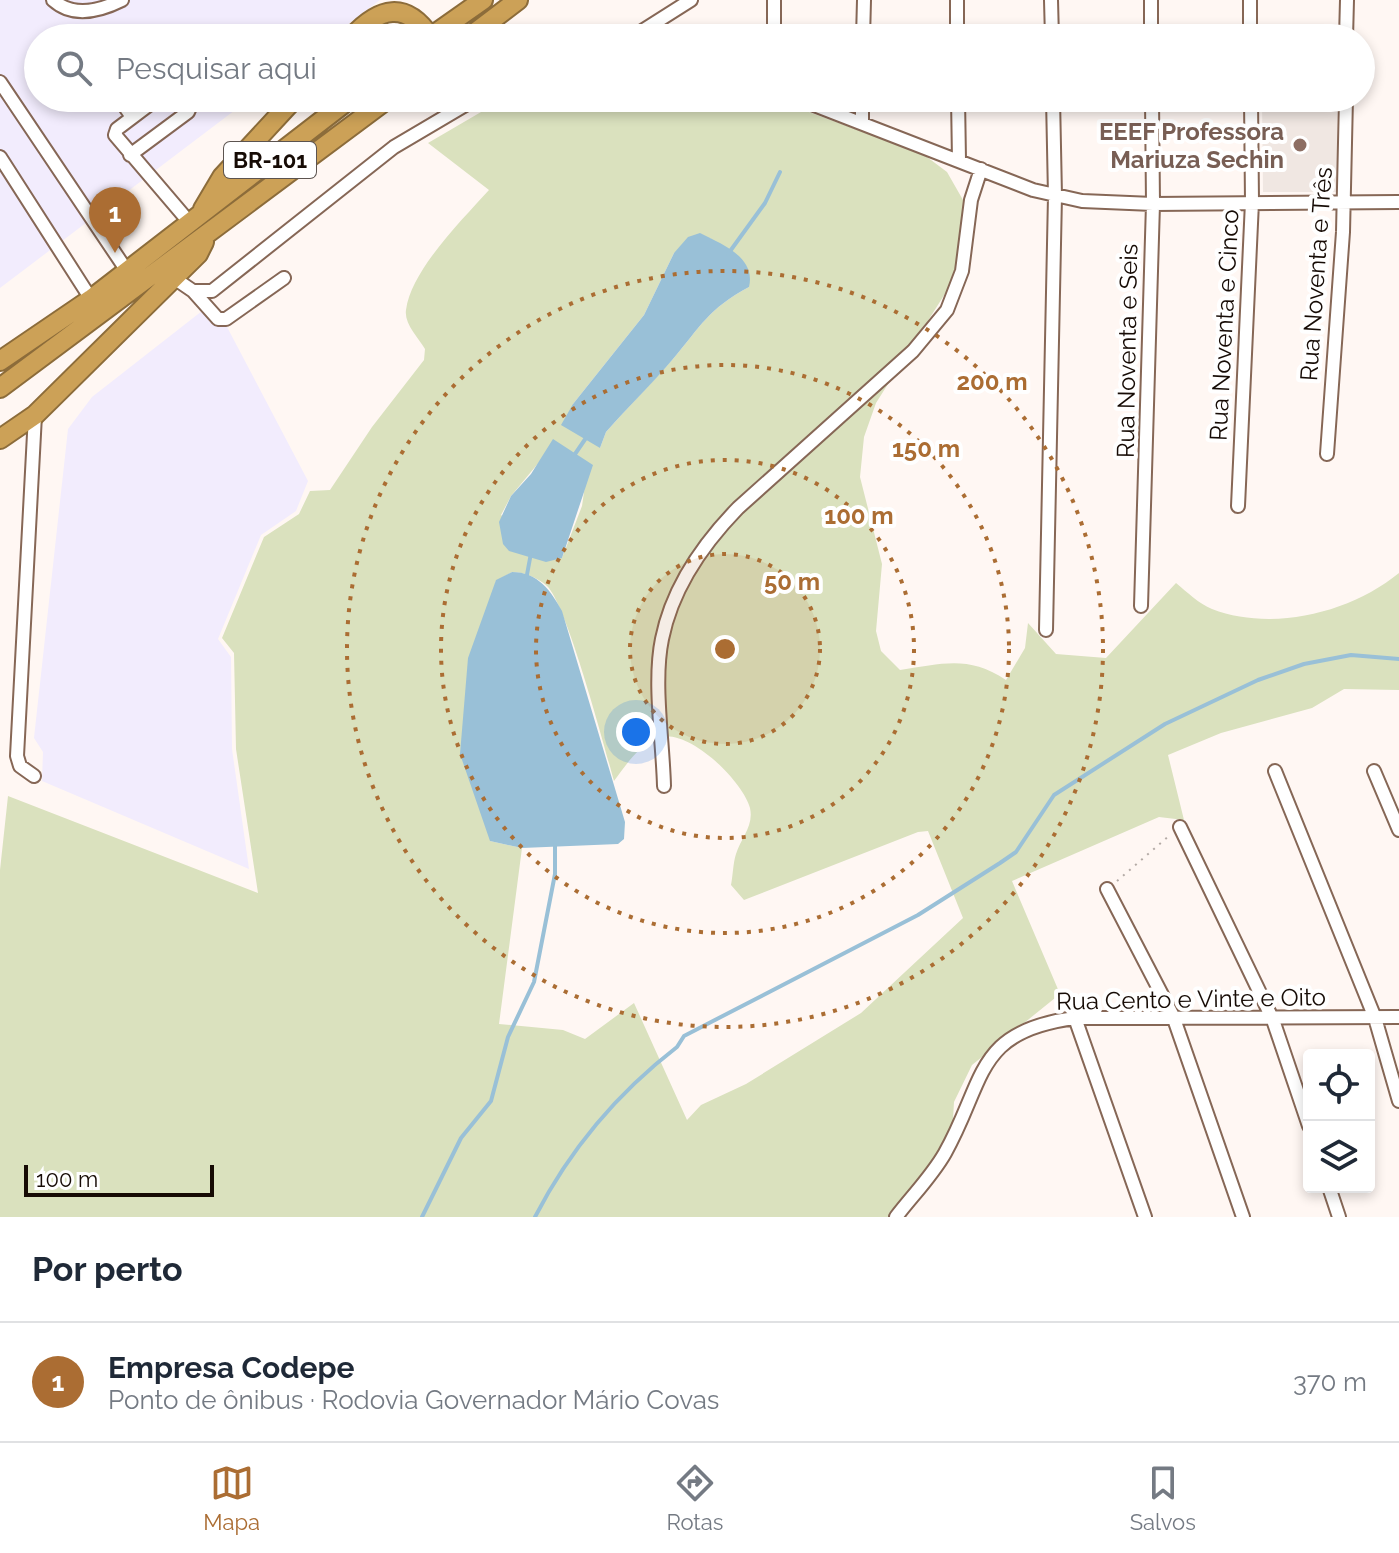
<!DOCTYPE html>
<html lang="pt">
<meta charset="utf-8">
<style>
:root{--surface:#fff;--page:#f6f6f7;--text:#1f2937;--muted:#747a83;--line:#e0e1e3;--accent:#ab6d33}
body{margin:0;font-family:Raleway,sans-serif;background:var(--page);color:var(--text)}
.controls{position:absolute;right:24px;bottom:24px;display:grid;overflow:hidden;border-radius:8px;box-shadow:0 4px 12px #0003}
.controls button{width:72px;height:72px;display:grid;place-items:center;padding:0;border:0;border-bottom:2px solid var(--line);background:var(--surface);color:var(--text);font:40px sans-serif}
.scale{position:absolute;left:24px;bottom:20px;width:190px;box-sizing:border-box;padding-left:8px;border:4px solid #160b05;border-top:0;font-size:22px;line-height:28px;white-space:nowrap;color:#160b05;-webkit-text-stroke:6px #fff;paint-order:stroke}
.you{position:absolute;left:636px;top:732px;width:28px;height:28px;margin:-20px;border:6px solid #fff;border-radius:50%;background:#1a73e8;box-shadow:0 0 0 12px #1a73e833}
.badge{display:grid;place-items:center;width:52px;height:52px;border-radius:50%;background:var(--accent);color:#fff;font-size:26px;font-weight:700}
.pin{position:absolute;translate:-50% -66px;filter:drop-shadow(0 2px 4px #0008)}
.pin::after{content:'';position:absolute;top:42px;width:28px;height:24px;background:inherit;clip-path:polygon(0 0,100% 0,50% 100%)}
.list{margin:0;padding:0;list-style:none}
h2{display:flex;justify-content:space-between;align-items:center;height:104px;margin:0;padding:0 32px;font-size:34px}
h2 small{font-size:26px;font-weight:400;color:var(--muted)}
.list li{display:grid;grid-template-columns:52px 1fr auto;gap:24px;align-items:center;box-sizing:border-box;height:120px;padding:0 32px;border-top:2px solid var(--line)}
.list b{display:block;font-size:30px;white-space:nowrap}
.list p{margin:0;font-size:26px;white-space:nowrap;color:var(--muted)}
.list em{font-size:26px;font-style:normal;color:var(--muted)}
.icon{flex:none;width:44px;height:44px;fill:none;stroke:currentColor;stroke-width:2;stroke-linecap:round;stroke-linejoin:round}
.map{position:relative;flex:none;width:1399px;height:1217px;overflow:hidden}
.search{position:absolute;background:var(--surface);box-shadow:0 4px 12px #0003;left:24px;right:24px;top:24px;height:88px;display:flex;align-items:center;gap:20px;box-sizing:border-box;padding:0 28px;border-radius:44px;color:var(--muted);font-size:30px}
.sheet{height:224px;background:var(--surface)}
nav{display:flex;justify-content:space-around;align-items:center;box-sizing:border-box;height:112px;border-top:2px solid var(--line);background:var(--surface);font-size:22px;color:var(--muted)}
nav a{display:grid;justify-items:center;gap:4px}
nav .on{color:var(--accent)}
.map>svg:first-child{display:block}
.built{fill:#f0e7e2}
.industrial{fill:#f2ecfd}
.green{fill:#dae1be;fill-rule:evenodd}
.water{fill:#99c0d7}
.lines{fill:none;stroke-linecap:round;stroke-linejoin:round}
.stream{stroke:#99c0d7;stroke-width:4}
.minor-casing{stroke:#866756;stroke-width:16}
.highway-casing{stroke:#8c6c3a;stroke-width:22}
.path{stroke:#b3aaa5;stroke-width:2;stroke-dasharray:2 6;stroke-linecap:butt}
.minor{stroke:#fff;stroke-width:12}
.highway{stroke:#cca157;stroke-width:18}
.ring{fill:none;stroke:#ab6d33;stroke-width:4;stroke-dasharray:4 8}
.education-dot{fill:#8d6e63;stroke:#fff;stroke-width:3}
.labels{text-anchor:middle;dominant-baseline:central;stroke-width:8;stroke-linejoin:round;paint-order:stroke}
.shield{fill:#fff;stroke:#5c5450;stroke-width:2}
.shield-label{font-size:22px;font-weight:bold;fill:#160b05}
.education-label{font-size:24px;font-weight:bold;fill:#785e54;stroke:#fff;text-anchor:end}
.street-label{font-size:24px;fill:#160b05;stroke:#fff}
.centre{fill:#ab6d33;stroke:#fff;stroke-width:4}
.ring-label{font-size:24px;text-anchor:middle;font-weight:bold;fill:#ab6d33;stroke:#fff;stroke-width:8;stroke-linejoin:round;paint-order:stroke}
</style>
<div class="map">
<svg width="1399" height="1217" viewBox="0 0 1399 1217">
<rect width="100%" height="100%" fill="#fff7f3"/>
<path class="built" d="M1262,98h75v94h-74z"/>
<path class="industrial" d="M0,0h380l-50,38h-292v60h213l-251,190z
M216,306l92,175 -12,30 -35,24 -43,104 13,18 1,92 17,120 -207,-88 1,-29 -9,-14 34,-309 24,-32 110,-86z"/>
<path class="green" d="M505,98h266l152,56 24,18 16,28 -1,47 -14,42 -72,114 -12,34 -4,40 22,87 -6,67 5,20 19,19c43,-6 68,-15 106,10l19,-32 3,-25 28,31 50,4 70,-75c11,9 23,21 36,26 60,23 138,4 187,-36v117l-55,-1 -32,19 -91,25 -53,22 16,65 -25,-3 -147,64 48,113 -88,71 -18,37 -2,34 -58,81h-894v-347l8,-74 250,97 -22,-144 -2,-96 -12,-15 42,-101 35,-23 11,-23 20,-1 42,-63 52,-67 1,-11c-7,-12 -21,-25 -19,-39 5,-40 57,-91 83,-120l-61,-47zM710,238l10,9 29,40c-41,22 -48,39 -76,72 -22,25 -45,48 -67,73l-6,16 -27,-44 71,-89 30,-62zM540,461l45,24 -3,21 -20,52 -61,-43 10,-19zM512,572c12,0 26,6 35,14 20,19 57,160 67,195 12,-16 24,-35 43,-43 30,-12 86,43 93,70 4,18 -9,30 -14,46 -3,9 -3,21 -5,31l13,15 174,-68 10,-1 35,87 -102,95 -115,71 -45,21 -14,15 -53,-117 -49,36 -22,-9 -64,-6 23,-176 -32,-7 -2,-232 8,-28z"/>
<path class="water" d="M700,233c24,12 56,25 49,54 -41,22 -48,39 -76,72 -21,25 -45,48 -67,73l-6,16 -39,-23 12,-21 71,-89 30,-62 14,-16z
M553,439l40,26 -31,93 -16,4 -37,-11 -6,-7 -4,-22 12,-26 20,-22z
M512,572c26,0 39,19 50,39l63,211 -1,17 -6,5 -96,4 -32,-7 -30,-87 8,-96 28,-78z"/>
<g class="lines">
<path class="stream" d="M728,254l37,-51 15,-31
M573,457l15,-22
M526,580l5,-27
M422,1217l39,-79 30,-37 17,-64 26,-55 21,-108v-29
M535,1217c35,-68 81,-123 142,-170l7,-11 234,-121 82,-52 16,-11 38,-57 111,-71 93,-44 46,-16 47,-9 48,4"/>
<defs>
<path id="minor" d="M53,0c20,18 47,11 69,0
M957,0v38
M1051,0l1,38
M1151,0v38
M1250,0v38
M631,38l60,-38
M774,38v-38
M863,38l1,-38
M1346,38l1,-38
M0,82l127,189
M119,98l13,19
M158,98l-41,31 -2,6 75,88
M796,98l237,92 49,11 71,3 246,-2
M958,98l1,62
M862,122v-24
M130,155l58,-43 3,-7 -4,-7
M0,157l91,142
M174,278l19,13h19l182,-144 83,-49
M193,291l25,28h8l58,-41
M1327,454l16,-222 3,-134
M1238,506l14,-304 -1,-104
M1141,606l12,-402 -1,-106
M1046,630l9,-434 -2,-98
M1275,771l100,247 24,83
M1374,771l25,59
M34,776l-14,-10 -3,-10 18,-341
M664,786c-1,-44 -11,-104 -2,-147 10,-50 41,-95 76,-131l175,-157 34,-41 15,-39 9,-71 10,-31
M1180,827l93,193 36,106
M1107,889l66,127 70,201
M1075,1018l70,199
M1329,1187l10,30
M896,1217c16,-21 36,-41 49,-64 41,-73 29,-122 130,-135l324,-1"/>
<path id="highway" d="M351,38c28,-31 55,-38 80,0
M429,38l54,-38
M468,38l50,-38
M203,209l19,-32 73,-79
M0,361l91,-62 260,-201
M0,388l389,-290
M0,439l35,-24 163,-161 6,-12"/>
</defs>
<use href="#minor" class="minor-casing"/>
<use href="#highway" class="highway-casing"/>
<path class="path" d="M1117,881l53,-46"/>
<use href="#minor" class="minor"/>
<use href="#highway" class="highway"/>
</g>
<circle cx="725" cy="649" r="95" fill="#ab6d33" fill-opacity=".12"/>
<g class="ring">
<circle cx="725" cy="649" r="95"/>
<circle cx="725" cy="649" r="189"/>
<circle cx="725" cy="649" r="284"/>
<circle cx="725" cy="649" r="378"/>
</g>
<circle class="education-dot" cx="1300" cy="145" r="8"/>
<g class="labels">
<rect class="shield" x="224" y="142" width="92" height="36" rx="6"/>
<g class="shield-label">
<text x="270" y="160">BR-101</text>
</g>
<g class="education-label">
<text x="1284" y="131">EEEF Professora<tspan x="1284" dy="28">Mariuza Sechin</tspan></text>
</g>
<g class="street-label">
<text transform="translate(1316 274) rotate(-86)">Rua Noventa e Três</text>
<text transform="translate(1224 325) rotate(-87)">Rua Noventa e Cinco</text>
<text transform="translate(1127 351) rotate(-89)">Rua Noventa e Seis</text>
<text transform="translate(1191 999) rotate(-1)">Rua Cento e Vinte e Oito</text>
</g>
</g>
<circle cx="725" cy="649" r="12" class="centre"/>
<g class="ring-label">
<text x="992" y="390">200 m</text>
<text x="926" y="457">150 m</text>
<text x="859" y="524">100 m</text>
<text x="792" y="590">50 m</text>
</g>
</svg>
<div class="controls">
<button><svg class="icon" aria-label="locate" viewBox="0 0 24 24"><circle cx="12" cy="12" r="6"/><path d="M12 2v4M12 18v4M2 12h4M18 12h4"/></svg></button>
<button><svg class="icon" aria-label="layers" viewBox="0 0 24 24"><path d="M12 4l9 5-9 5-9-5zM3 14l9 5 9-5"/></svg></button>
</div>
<div class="scale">100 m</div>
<div class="you"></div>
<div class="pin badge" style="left:115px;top:253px">1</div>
<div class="search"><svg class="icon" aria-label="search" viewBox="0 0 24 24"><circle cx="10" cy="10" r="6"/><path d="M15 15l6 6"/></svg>Pesquisar aqui</div>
</div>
<section class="sheet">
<h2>Por perto<small></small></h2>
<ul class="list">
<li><span class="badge">1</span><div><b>Empresa Codepe</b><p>Ponto de ônibus · Rodovia Governador Mário Covas</p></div><em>370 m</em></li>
</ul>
</section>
<nav>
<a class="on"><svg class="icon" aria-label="map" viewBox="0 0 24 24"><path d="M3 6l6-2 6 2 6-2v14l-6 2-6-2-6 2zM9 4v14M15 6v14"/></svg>Mapa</a>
<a><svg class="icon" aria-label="directions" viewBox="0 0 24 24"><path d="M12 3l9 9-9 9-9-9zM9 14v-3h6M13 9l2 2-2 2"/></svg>Rotas</a>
<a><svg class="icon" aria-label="saved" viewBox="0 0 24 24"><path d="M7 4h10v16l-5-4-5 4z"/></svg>Salvos</a>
</nav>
